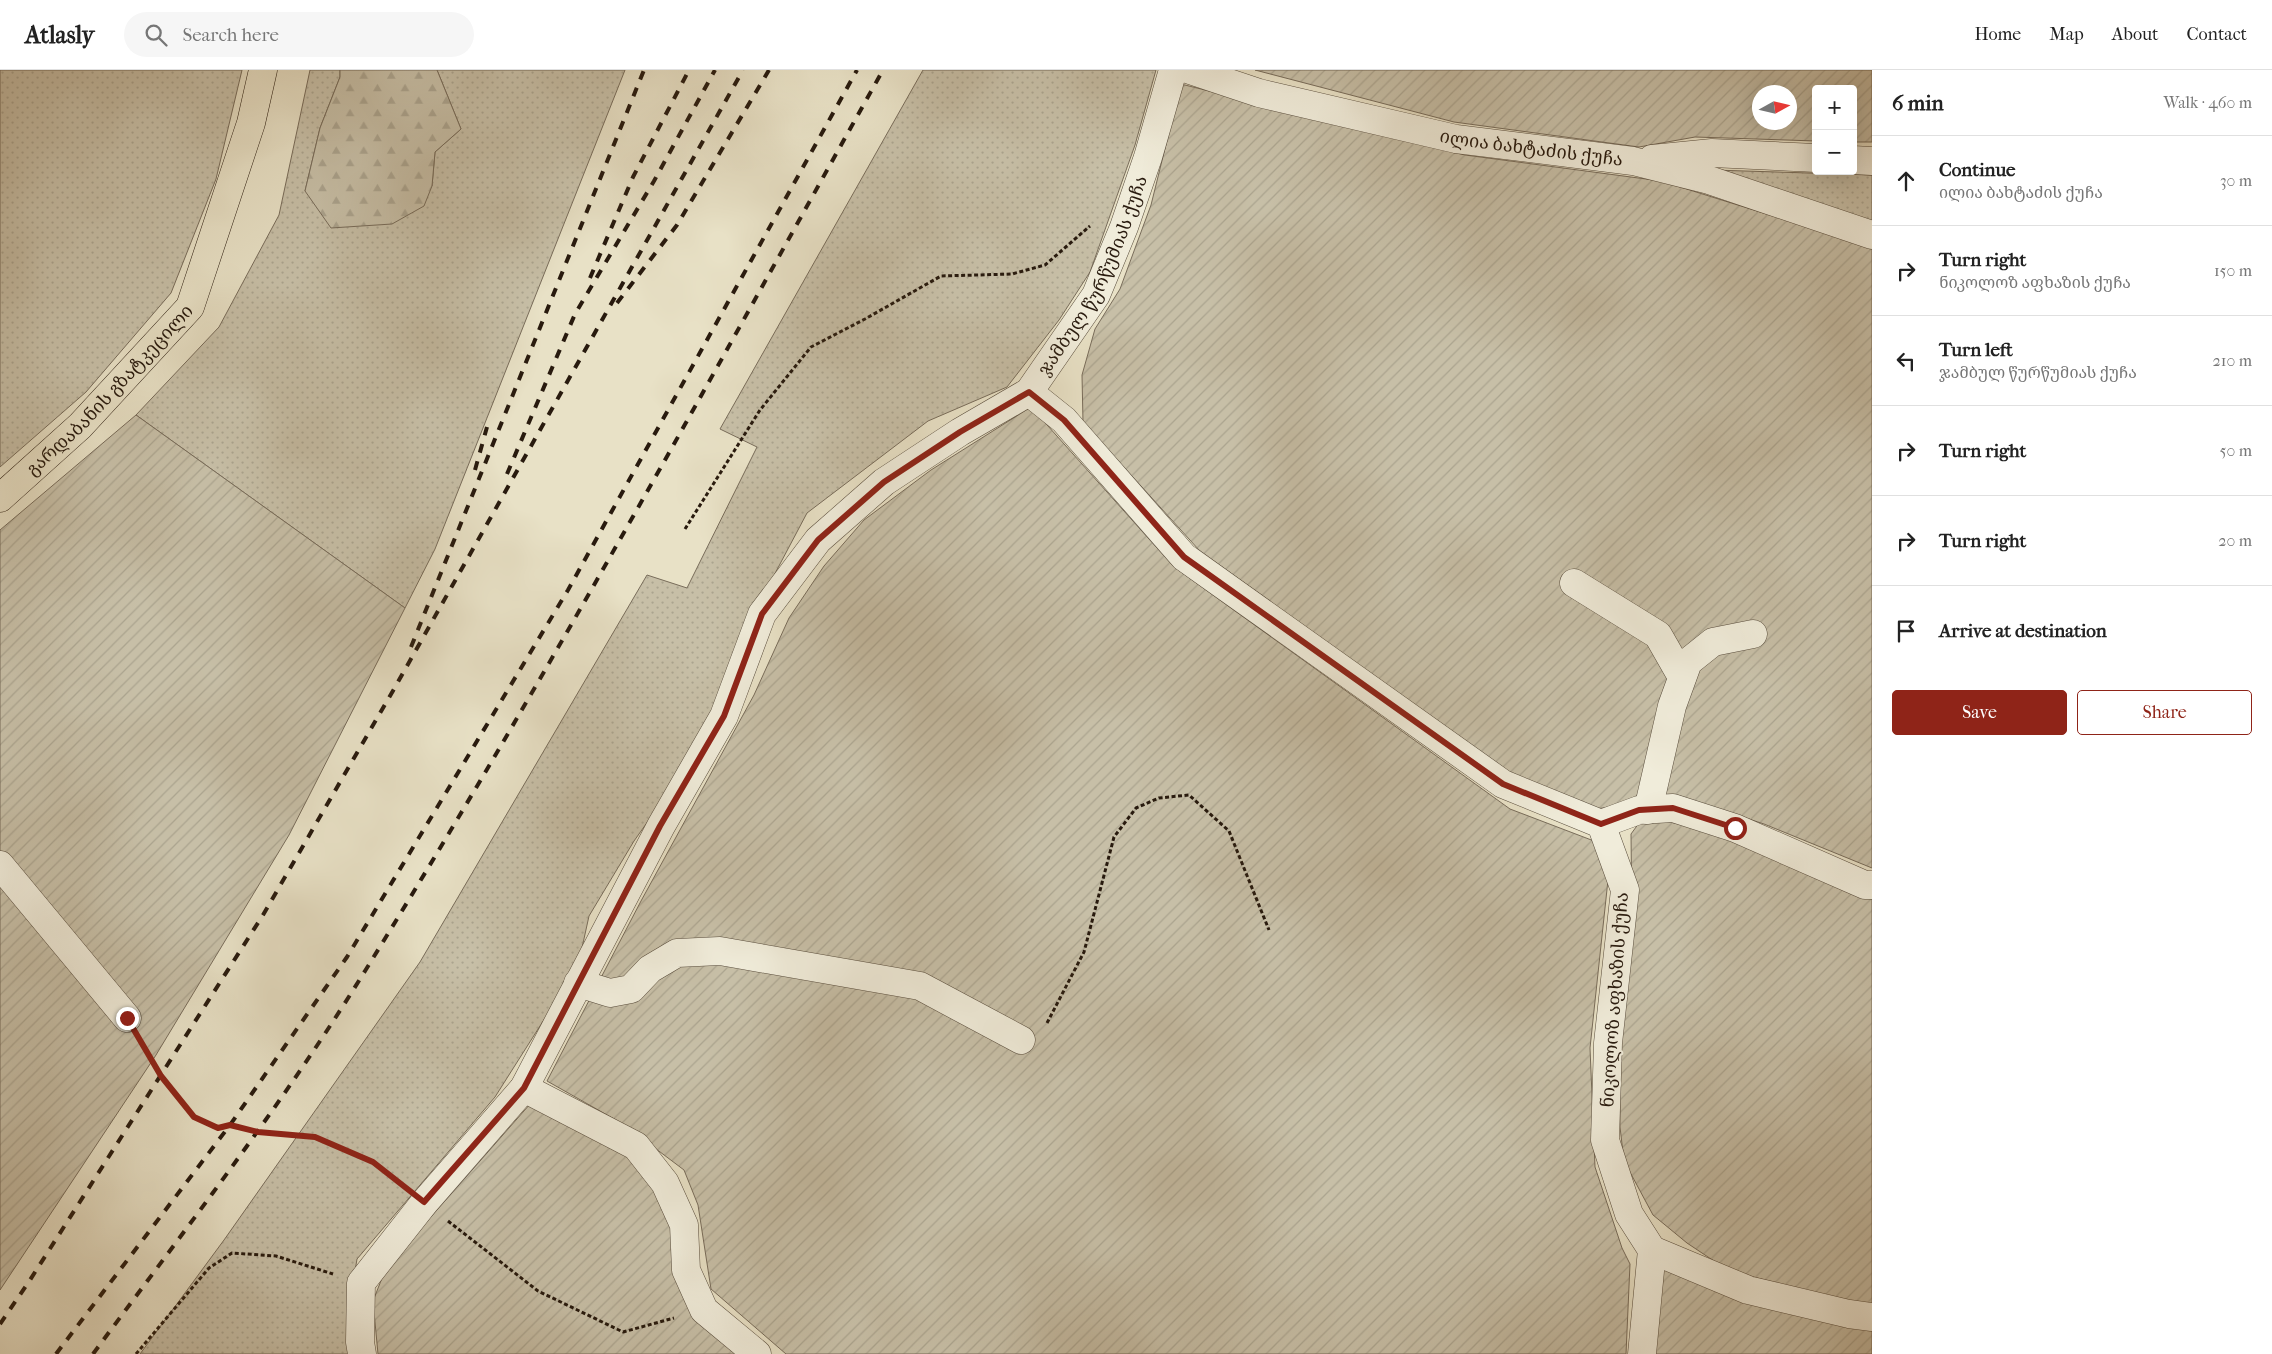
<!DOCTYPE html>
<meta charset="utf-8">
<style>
:root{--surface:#fff;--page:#f6f6f6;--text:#222;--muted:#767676;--line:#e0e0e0;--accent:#8f2418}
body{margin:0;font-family:"IM FELL French Canon","Noto Serif Georgian",serif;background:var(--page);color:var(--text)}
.controls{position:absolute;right:15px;top:15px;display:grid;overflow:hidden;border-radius:5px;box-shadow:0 5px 20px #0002}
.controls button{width:45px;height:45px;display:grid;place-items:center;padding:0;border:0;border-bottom:1px solid var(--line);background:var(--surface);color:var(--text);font:25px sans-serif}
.compass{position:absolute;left:1752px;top:15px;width:45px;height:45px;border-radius:50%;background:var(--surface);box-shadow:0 5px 20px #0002;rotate:82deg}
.stop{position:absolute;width:15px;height:15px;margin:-11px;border:4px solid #8f2418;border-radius:50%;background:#fff}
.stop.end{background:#8f2418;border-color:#fff;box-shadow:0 1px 5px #0008}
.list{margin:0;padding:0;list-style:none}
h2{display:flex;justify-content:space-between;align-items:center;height:65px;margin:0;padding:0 20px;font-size:21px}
h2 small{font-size:16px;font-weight:400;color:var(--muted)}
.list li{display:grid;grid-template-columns:32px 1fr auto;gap:15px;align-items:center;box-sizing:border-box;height:90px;padding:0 20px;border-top:1px solid var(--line)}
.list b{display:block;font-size:19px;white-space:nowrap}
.list p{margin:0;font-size:16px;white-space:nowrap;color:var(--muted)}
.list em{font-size:16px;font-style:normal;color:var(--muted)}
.actions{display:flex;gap:10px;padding:15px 20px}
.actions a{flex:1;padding:11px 0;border:1px solid var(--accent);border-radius:5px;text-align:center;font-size:18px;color:var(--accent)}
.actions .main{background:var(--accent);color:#fff}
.icon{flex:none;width:28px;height:28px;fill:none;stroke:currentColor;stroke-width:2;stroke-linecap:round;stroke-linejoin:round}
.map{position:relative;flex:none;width:1872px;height:1284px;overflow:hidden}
header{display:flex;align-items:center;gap:30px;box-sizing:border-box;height:70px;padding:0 25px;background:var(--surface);border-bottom:1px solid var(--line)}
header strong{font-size:24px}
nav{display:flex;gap:28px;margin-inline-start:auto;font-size:18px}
.search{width:350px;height:45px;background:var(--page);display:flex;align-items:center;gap:12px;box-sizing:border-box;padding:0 18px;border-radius:28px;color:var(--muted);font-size:19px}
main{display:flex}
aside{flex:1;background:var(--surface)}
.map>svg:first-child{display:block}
.grass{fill:url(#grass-dots);stroke:#786c5a}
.forest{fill:url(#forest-firs);stroke:#786c5a}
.garden{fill:url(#garden-furrows);stroke:#786c5a;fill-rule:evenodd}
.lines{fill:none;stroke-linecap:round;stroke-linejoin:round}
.minor-casing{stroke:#584c3c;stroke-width:29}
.major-casing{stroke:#281a0e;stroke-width:29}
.path{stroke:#281a0e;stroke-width:3;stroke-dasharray:4 2.5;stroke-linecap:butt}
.minor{stroke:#f0ecda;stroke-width:28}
.major{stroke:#e8e1c6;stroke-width:28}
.rail{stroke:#281a0e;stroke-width:4;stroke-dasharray:9 9;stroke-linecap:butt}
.route{stroke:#8f2418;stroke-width:6}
.labels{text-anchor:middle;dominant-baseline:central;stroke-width:4;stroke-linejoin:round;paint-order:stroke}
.street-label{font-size:18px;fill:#281a0e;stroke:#f0ecda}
</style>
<header>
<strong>Atlasly</strong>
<div class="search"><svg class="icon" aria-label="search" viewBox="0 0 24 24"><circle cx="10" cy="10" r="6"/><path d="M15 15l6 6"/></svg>Search here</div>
<nav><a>Home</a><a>Map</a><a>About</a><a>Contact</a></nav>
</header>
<main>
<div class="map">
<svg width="1872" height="1284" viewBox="0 0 1872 1284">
<defs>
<pattern id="grass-dots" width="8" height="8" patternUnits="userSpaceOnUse" patternTransform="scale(1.25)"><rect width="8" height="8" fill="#c7bfa7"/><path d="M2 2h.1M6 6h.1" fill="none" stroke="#aba48f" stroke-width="1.8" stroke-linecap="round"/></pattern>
<pattern id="forest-firs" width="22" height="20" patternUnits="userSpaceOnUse" patternTransform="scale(1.25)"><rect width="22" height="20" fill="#c7bfa7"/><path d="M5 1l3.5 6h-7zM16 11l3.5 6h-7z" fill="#aba48f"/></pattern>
<pattern id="garden-furrows" width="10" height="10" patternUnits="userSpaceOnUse" patternTransform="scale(1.25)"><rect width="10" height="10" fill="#c7bfa7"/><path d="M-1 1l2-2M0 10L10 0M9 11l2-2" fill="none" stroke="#aba48f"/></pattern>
</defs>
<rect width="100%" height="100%" fill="#e8e1c6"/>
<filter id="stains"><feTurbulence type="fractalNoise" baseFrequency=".004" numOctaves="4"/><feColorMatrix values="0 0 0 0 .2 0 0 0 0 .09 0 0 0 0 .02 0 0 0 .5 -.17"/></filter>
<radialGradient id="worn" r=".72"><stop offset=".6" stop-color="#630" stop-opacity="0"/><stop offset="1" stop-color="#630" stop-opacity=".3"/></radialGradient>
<path class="grass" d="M0,0h242l-26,109 -45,114 -85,99 -86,75z
M310,0h30v7l-20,51 -15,63 127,-5 3,-34 26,-23 -24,-59h188l-190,479 -30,59 -269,-193 83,-88 60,-112z
M923,0h233l-21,75 -45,127 -31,48 -52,67 -79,34 -121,92 -45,85 -45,109 -54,93 -29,41 -45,75 -11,50 -83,131 -138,162 -9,54v41h-208l84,-114 196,-278 227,-387 40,13 70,-141 -37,-18z
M1713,100l159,5v46z"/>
<path class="forest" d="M340,0h97l24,59 -26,23 -3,34 -8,20 -32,18 -61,4 -26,-37 15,-63 20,-51z"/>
<path class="garden" d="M1255,0h617v72h-19v-53h-37v52l-121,-4 -56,10 -185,-25zM1790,22v30h-30v-30z
M1181,14l284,71 196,26 211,66v621l-108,-44 -87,-29 -86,15 -89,-41 -303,-219 -116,-128 -1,-47 13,-46 25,-40 31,-84z
M1031,337l143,160 336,242 84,32 14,39 -18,168 5,119 27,81 8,16 -4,90h-840l-75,-65 -13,-84 -14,-35 -61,-46 -76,-43 94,-180 113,-206 35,-77 35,-52 40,-46 67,-50z
M136,345l269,193 -116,227 -133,220 -156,235v-760z
M1658,750c76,12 144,46 214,76v411l-143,-36 -42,-28 -34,-28 -29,-54 -4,-34 -1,-94 13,-106 -1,-93 8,-11z
M531,1033l72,36 39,28 29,44 4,53 66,90h-363l-5,-53 13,-33z
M1666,1195l206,60v29h-220l4,-79z"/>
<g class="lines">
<defs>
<g id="minor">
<path id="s1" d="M1190,0l69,23 197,46 177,22 76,19 163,55"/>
<path d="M1652,89l60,-6 104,5"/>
<path d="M1853,90l19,1"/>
<path d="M1029,322l35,28 120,137 319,227 98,40 24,66 -17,153 -3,97 24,74 23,36 -10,104"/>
<path d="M1574,513l84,52 24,42"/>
<path d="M1648,740l24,-104 16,-44 25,-20 40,-8"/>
<path d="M1601,754l38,-14 34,-2 62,20 130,57h7"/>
<path d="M0,795l127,153"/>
<path d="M578,913l32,10 21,-4 19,-20 27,-16 43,-2 200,35 101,54"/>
<path d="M524,1018l112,58 29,37 19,42 2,45 18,40 53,44"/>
<path d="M1652,1180l96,40 101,24 23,3"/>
<path id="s2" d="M362,1284l-2,-12 1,-59 63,-80 100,-115 137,-262 63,-110 38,-102 56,-74 66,-58 76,-50 69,-40 67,-97 28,-68 24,-70 25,-87"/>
</g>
<g id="major">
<path id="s3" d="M0,428l80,-72 110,-119 61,-184 12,-53"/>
</g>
</defs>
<use href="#minor" class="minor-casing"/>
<use href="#major" class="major-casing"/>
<path class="path" d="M685,459l75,-119 51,-63 54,-28 76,-43 71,-2 33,-9 45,-39
M1047,953l37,-71 30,-115 22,-29 23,-10 30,-3 40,36 40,99
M143,975l18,31 33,41 24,11 12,-3 28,7 57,5 58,25 27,21
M448,1151l90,70 85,41 51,-14
M136,1284l73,-86 23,-15 44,3 57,18"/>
<use href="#minor" class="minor"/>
<use href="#major" class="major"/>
<path class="rail" d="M590,208l43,-101 56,-107
M617,233l60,-78 92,-155
M475,400l12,-43
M507,404l68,-160 79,-133 61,-111
M411,577l233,-577
M0,1254l30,-44 233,-365 131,-226 349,-619
M56,1284l174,-229 117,-168 221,-367 289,-520
M93,1284c93,-126 190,-250 272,-383 183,-295 349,-599 518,-901"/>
</g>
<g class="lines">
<path class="route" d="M127,948l34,58 33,41 24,11 12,-3 28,7 57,5 58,25 51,40 100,-114 136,-262 64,-110 38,-102 56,-74 66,-58 76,-50 69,-40 35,28 120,137 319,227 98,40 38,-14 34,-2 62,20"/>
</g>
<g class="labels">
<g class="street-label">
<text stroke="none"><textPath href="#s1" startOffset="351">ილია ბახტაძის ქუჩა</textPath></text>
<text stroke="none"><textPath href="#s2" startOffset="1342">ჯამბულ წურწუმიას ქუჩა</textPath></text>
<text stroke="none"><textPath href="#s3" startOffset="154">გარდაბანის გზატკეცილი</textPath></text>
<text transform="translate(1615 930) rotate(-86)">ნიკოლოზ აფხაზის ქუჩა</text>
</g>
</g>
<rect width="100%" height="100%" filter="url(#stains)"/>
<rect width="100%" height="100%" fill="url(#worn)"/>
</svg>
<div class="controls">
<button>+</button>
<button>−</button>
</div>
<svg class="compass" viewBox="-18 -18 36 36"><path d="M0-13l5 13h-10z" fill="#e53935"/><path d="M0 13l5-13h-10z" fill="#767676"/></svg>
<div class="stop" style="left:1735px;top:758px"></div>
<div class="stop end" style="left:127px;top:948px"></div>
</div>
<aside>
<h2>6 min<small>Walk · 460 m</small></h2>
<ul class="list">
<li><svg class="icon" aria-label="ahead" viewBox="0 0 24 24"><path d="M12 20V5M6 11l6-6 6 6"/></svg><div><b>Continue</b><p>ილია ბახტაძის ქუჩა</p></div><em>30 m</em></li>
<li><svg class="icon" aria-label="right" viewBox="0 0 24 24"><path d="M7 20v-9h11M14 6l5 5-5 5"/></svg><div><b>Turn right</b><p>ნიკოლოზ აფხაზის ქუჩა</p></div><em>150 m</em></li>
<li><svg class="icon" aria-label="left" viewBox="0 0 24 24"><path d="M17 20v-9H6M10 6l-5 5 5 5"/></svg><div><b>Turn left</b><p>ჯამბულ წურწუმიას ქუჩა</p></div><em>210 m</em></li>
<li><svg class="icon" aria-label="right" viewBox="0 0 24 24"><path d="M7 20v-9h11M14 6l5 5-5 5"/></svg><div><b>Turn right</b></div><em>50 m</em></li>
<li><svg class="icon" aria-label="right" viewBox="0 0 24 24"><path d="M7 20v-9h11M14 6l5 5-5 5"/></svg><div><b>Turn right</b></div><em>20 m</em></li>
<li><svg class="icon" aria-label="arrive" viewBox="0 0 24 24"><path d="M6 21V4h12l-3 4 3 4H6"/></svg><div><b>Arrive at destination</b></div></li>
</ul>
<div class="actions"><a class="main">Save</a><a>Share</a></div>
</aside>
</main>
